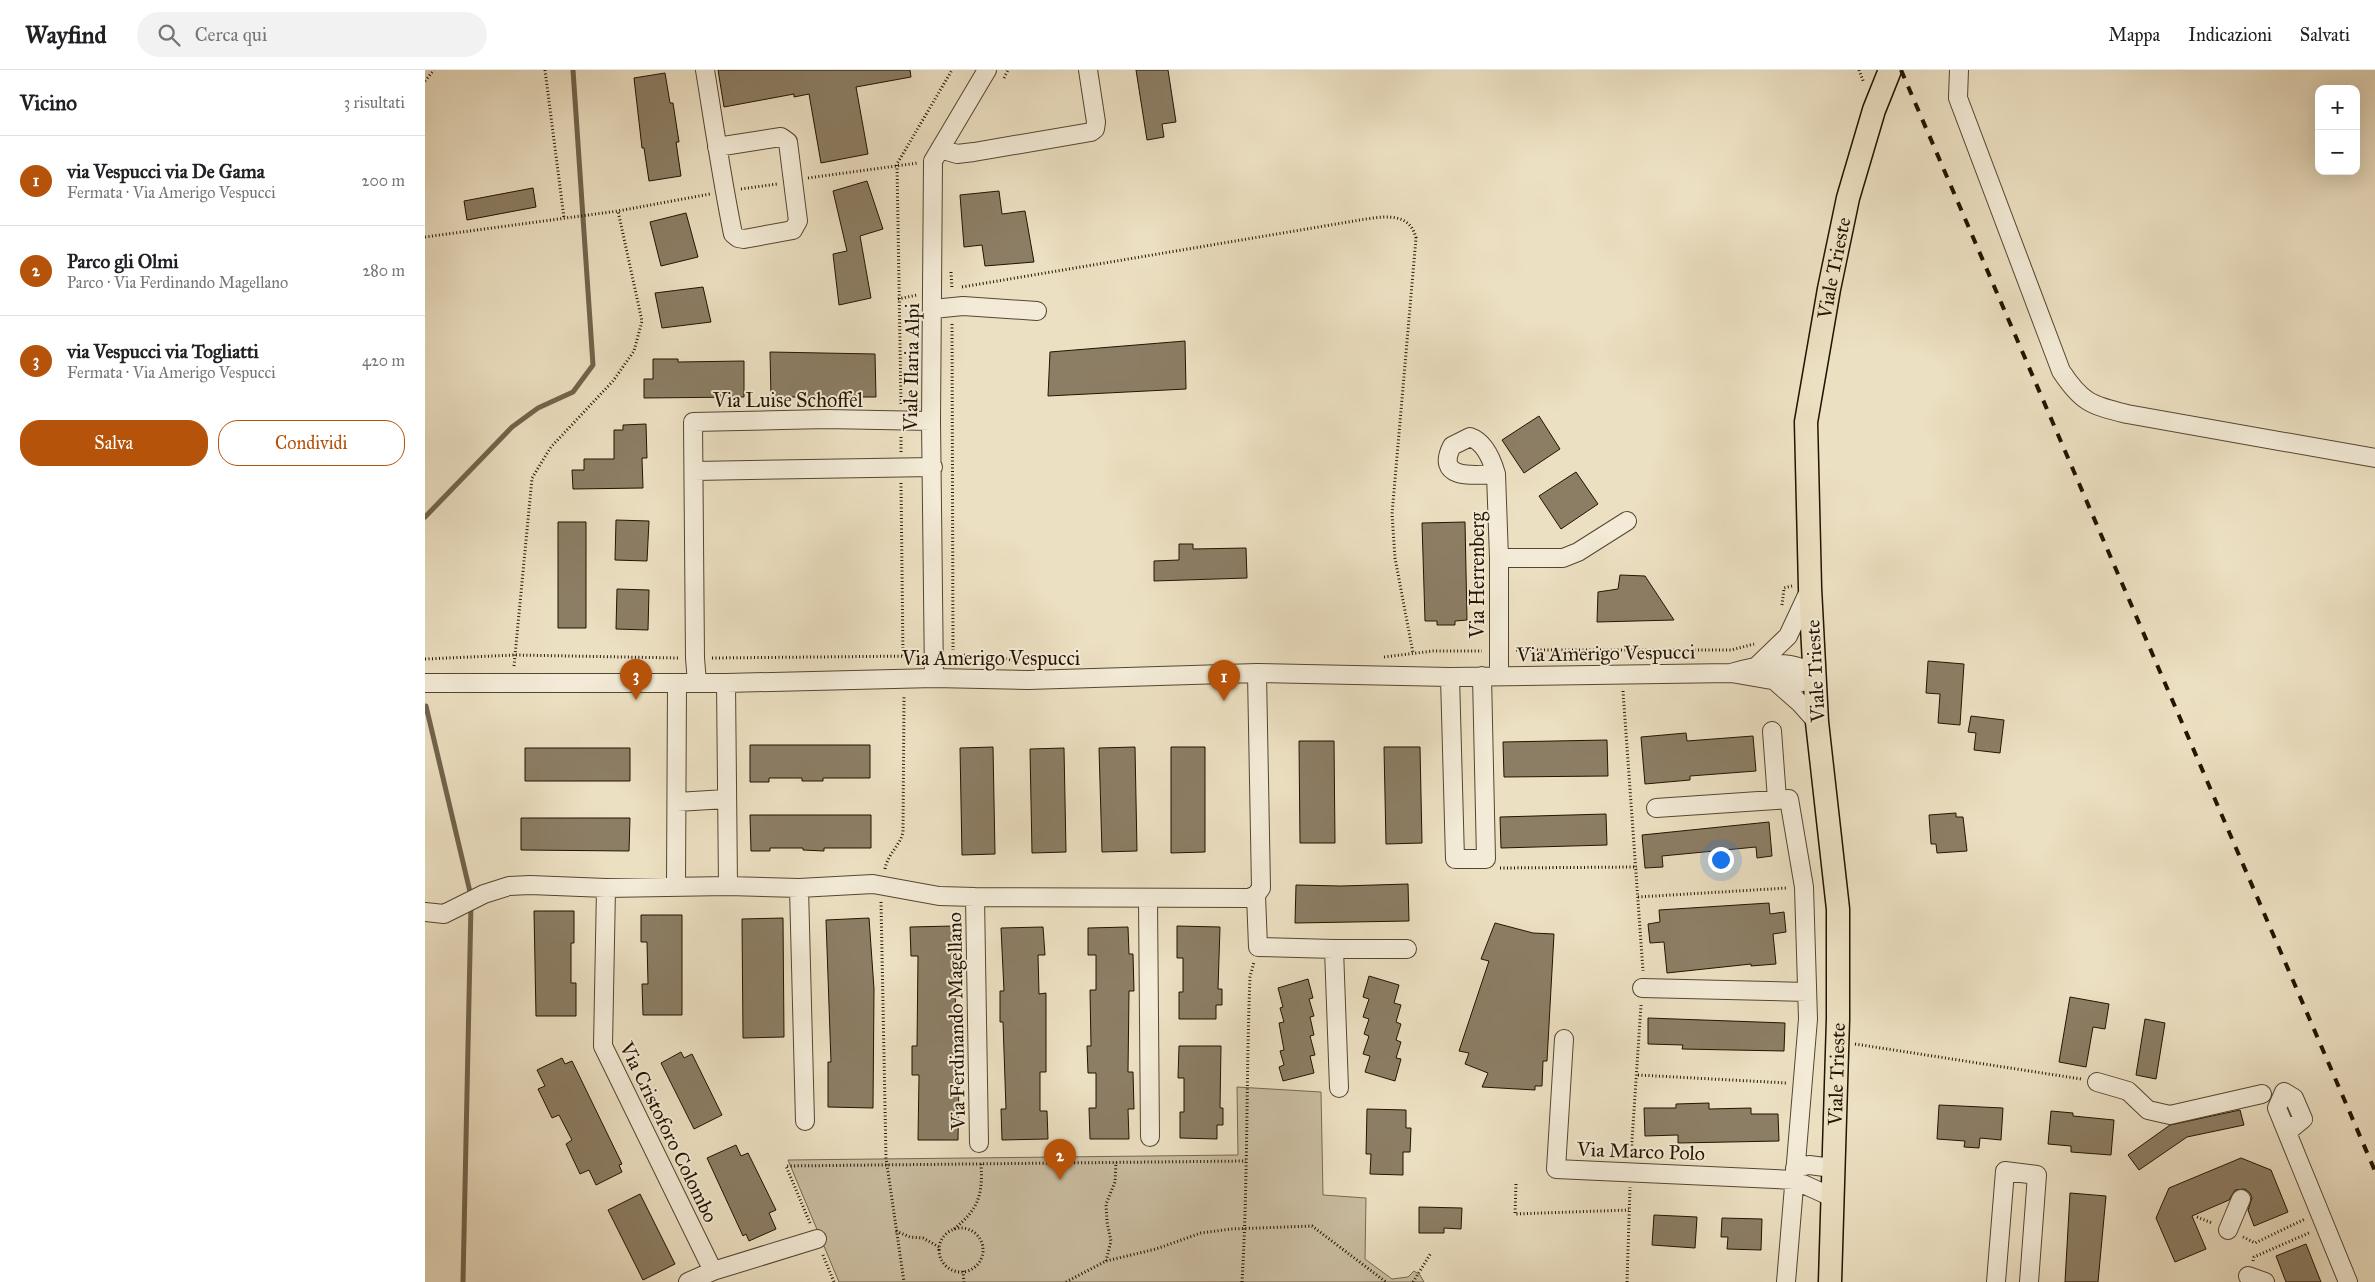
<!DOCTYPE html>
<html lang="it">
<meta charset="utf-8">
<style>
:root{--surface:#fff;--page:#f2f2f2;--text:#202124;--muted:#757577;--line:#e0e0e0;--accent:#b45309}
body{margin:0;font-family:"IM FELL Great Primer",serif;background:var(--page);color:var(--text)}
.controls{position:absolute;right:15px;top:15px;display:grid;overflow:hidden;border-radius:10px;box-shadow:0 5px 20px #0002}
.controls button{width:45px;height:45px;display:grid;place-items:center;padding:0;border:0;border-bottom:1px solid var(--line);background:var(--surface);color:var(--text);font:25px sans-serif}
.you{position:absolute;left:1295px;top:789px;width:18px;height:18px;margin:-12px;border:4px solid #fff;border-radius:50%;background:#1a73e8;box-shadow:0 0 0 8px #1a73e833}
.badge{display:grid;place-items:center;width:32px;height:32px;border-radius:50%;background:var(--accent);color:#fff;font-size:16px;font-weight:700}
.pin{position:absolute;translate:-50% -41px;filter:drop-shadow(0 1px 2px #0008)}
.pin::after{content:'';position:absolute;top:26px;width:18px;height:15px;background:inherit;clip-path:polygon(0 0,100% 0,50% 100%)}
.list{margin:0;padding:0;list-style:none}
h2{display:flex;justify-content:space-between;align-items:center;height:65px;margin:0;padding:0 20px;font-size:21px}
h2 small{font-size:16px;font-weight:400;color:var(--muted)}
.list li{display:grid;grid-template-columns:32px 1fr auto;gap:15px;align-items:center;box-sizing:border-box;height:90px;padding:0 20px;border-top:1px solid var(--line)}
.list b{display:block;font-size:19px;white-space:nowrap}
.list p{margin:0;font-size:16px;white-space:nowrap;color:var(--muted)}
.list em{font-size:16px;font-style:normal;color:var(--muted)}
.actions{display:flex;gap:10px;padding:15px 20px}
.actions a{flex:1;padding:11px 0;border:1px solid var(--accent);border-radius:20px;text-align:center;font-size:18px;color:var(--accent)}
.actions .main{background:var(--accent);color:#fff}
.icon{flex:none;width:28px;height:28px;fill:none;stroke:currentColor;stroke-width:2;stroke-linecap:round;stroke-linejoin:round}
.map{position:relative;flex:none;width:1950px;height:1212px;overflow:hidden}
header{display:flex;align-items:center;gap:30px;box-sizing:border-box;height:70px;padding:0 25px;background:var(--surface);border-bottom:1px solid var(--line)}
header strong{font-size:24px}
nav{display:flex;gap:28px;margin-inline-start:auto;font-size:18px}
.search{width:350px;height:45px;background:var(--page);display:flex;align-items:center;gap:12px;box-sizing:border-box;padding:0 18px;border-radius:28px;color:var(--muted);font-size:19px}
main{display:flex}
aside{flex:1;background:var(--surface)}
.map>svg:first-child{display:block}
.green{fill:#cabda1;stroke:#766850}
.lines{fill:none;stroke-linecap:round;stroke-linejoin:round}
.stream{stroke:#73644d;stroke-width:5}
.building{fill:#8c7e65;stroke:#231300}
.minor-casing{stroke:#554630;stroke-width:20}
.major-casing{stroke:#231300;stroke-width:25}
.path{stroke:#231300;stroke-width:3;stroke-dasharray:1 2.5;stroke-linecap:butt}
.minor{stroke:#f3ebd7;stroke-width:18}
.major{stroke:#ece0c2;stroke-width:22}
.rail{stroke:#231300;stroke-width:4;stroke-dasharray:9 9;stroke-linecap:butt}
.labels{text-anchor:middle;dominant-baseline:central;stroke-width:4;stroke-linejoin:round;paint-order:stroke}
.street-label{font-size:20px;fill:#231300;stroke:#f3ebd7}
</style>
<header>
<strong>Wayfind</strong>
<div class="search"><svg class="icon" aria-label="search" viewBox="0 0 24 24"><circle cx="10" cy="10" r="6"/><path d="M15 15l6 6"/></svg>Cerca qui</div>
<nav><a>Mappa</a><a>Indicazioni</a><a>Salvati</a></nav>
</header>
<main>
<aside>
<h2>Vicino<small>3 risultati</small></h2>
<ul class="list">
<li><span class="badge">1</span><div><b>via Vespucci via De Gama</b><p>Fermata · Via Amerigo Vespucci</p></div><em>200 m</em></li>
<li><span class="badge">2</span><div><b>Parco gli Olmi</b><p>Parco · Via Ferdinando Magellano</p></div><em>280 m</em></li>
<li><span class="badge">3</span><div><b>via Vespucci via Togliatti</b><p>Fermata · Via Amerigo Vespucci</p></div><em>420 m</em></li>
</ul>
<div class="actions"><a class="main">Salva</a><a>Condividi</a></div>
</aside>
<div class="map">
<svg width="1950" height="1212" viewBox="0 0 1950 1212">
<rect width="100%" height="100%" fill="#ece0c2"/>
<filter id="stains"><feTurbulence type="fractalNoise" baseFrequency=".004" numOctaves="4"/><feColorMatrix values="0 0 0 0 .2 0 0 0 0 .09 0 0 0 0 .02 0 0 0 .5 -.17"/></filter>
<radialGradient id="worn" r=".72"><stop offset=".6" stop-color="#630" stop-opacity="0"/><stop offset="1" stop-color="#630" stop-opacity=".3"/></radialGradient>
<path class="green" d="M812,1017l84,5 2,103 43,3 -1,61 27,20 16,-2 6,-6 6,4 4,7h-585l-51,-122 450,-5z"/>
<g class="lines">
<path class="stream" d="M0,447l87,-90 26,-19 35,-16 20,-27 -20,-295
M1,636l45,190
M38,1212l8,-378"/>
</g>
<path class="building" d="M293,0h192l1,7 -55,10 12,67 -47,9 -12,-69 -15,3v-3l-70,13z
M711,0h32l8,52 -14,2 2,13 -17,3z
M240,3l5,30h3l6,39h-3l5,34 -32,5 -5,-33h-2l-8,-70z
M442,111l16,48 -23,7 11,62 -32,7 -6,-51 14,-3 -14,-60z
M108,118l3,19 -69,13 -3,-19z
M574,121l3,23 23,-3 9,51 -49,4 -3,-21 -18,2 -4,-52z
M261,143l12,44 -37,9 -11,-44z
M278,217l8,35 -49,6 -7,-35z
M760,271l1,48 -138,7 2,-44z
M345,282l105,2 1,43h-105z
M228,289h25v3l66,-1v36l-100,1v-19h9z
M1114,346l21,33 -36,24 -22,-33z
M221,354l1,34h-5l1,30 -70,1 -1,-19h12v-11h30v-29h9v-5z
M1151,402l22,32 -37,25 -22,-33z
M191,450l33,1 -2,40 -32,-1z
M133,452h28v106h-28z
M1040,452l2,98 -12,1v4h-18v-4h-12l-3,-98z
M754,474h14v5l53,-1 1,30 -93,3v-20l25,-1z
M1195,505l25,1 29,44 -77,2 1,-30 20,-3z
M192,519l32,1 -1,40 -32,-1z
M1503,591l36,3 -4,61 -22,-2 2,-29 -14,-1z
M1546,646l33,4 -4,33 -26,-3 2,-17 -8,-1z
M1261,663l1,8 66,-5 3,35 -66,5v4l-45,4 -4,-47z
M1182,670l1,36 -104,1 -1,-35z
M874,671h35l1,102h-35z
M325,675h120v33h-47v3h-21v-3h-33v4h-19z
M568,677l2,107 -33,1 -2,-107z
M710,677l2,104 -35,1 -3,-104z
M746,677h34v105l-34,1z
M959,677h36l2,96 -36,1z
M100,678h105v33h-105z
M639,678l2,104 -34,1 -2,-104z
M1531,743v4h7l4,34 -30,2 -1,-9h-5l-2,-29z
M1181,744l1,31 -106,3 -1,-31z
M325,745h121v33h-47v3l-21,-1v-2h-33v3h-19z
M96,748h109l-1,33 -108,-1z
M1344,752l3,34 -15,2 -1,-11 -94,9 1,11 -18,1 -3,-33z
M983,814l1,37 -114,2 1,-38 45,1z
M1344,833l1,11 14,-2 2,20 -13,2 3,30 -25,2v-2l-84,9 -3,-31 -14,1 -2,-19 12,-2 -1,-12z
M109,841h40v32h-3v40h5v33h-40z
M216,845h41v100h-39l-1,-31h6l-1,-42h-6z
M358,848l1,119 -41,1 -1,-119z
M444,848l5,71 -1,119 -45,-1v-45h3l-5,-142z
M1070,853l38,10 21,1 -7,127h-4l-1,25h-7v4l-53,-3 6,-14 -23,-9 4,-11 -10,-2 30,-90 -8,-2z
M528,856v28h4l1,36h-3l1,30h-2l1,53h4l-1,67h-40l1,-65h-7v-29h5l1,-90h-7l-1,-29z
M752,856l43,1 -2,62h4v16h-6v14h-37v-27h4v-34h-6z
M618,857l2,28h-7l1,39 7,-1v79h-6v39h7l1,28 -46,1 -1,-31h5l-3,-87h-3v-31h4l-3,-63z
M703,857l1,27h4l1,37h-5l-1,81h5l1,37h-6l1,30h-39l-1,-31h7v-35h-8l-1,-27h4l-1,-56h6v-35h-8v-27z
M944,906l30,9 -5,18 7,2 -5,17 5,2 -5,16 5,2 -5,16 5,1 -6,22 -30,-9 5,-16 -7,-2 6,-18 -5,-2 5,-15 -6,-2 6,-18 -6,-2z
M883,909l5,19 -4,1 5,17 -4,1 4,18 -4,1 5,19 -5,1 4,17 -31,8 -4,-14 5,-2 -4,-14 4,-1 -5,-27 5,-1 -4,-14 3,-1 -5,-19z
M1645,927l39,7 -4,25 -12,-2 -7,40 -27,-5z
M1223,948l137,5 -1,28 -102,-2 1,-4 -35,-1z
M1720,949l20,4 -9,56 -20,-4z
M754,976h42l-1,62h3v17h-6v14l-37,-1v-26h4v-34h-6z
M256,982l3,6 8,-4 30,61 -28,14 -33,-66z
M137,988l3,6 7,-3 50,103 -3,1 3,7 -26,13 -7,-15 -9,4 -14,-30 6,-4 -13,-25 -7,3 -14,-29 7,-3 -8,-16z
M1284,1033v6l42,-1v6h27l1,27 -101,2v-8l-33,1 -1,-28h32v-4z
M1514,1035l64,3 -2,32 -21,-2 -1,10 -15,-1 1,-6 -28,-2z
M942,1039l39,1v18h5l-1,24h-7v23l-33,-1 1,-20h-5z
M1815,1040l4,15 -57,12 -48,33 -11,-15 42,-30z
M1626,1041l22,2v3l41,4 -3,35 -40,-3v-6l-23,-2z
M311,1075l5,11 7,-3 28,57 -7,3 7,16 -27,12 -3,-7 -3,2 -36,-78z
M1816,1088l30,12 17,42 -34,14 -6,-16 4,-12 -2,-5 -5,-4 -10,1 -6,10 -37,16 14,33 -31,13 -19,-44 13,-30z
M1645,1123l36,3 -8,86h-33z
M215,1124l35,70 -32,16 -35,-70z
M994,1137l43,1 -1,21 -17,-1v5h-25z
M1229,1145l43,2 -2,31 -43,-3z
M1297,1148l40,1 -1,31 -34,-1 1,-12h-7z
M1881,1174l15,38h-35l-10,-26z"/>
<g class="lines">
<defs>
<path id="minor" d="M280,0c9,55 17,110 28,164l5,4 6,1 49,-9 5,-9 -10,-79 -7,-5 -64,10
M1534,0l-1,28 103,273c21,32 30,34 66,43l248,44
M515,79l17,5 17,-2 117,-20 4,-3 1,-7 -8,-52
M508,239l30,-3 74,5
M269,401l239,-4
M1071,404c-19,1 -62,7 -44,-28l18,-9c15,5 22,23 26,37l3,84v117
M1074,488h64l15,-6 49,-31
M1333,595l30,-29 21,-45
M1025,607l5,182h31l-4,-183
M509,608l-3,-257 2,-260 54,-91
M1350,611l25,22 17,19
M0,613h301l208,-5 94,2 229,-7 193,4 281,-4 65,11 19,-7c-22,-21 -57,-12 -84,-4
M272,613l-2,-25 -2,-236 133,-3 105,2
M301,613l2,203
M1347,661l5,68
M252,732l49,-3
M1231,738l133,-9 15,88 4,132 -22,263
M251,816l1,-203
M181,818l-3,158 110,225
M374,818l6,233
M831,825l2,52 76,2 5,139
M831,825l5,-7 -4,-215
M550,827l4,246
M723,829l2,238
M0,842l19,2 40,-20 25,-8 21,-1 76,3 122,-2 71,2 74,-4 66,12 36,1 274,1 7,-3
M909,879h73
M1217,918l165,4
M1139,969l-8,130 238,11 40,18
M1672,1012l31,9 20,19 22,5 92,-21
M1862,1062l16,-13 -9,-21 -10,-6 -7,16c24,58 47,116 71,174
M1370,1098l14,-3 24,3
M1803,1160l13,-31
M1823,1206l17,6
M263,1212l25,-11 104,-32
M1571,1212l9,-111 32,4 -8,107"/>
<g id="major">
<path id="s1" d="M1405,1212l8,-263v-110l-21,-187 -7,-134 -4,-166 23,-133 19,-91 26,-88 16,-40"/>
</g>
</defs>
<use href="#minor" class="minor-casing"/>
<use href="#major" class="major-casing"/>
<path class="path" d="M120,0l19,148
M1434,0l5,13
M579,8l4,-8
M0,11l9,-11
M383,108l110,-15
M316,119l36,-5
M0,167l193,-26 92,-17
M526,202l1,17
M537,217l404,-68c21,-3 44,-6 50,19l-24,276 3,44 18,95
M473,229l19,-4
M527,254l1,326
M476,334l-4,-240 55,-94
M476,382v-16
M476,413l2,174
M1357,535l2,-17 8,-2
M1091,580h215l23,-6
M525,585l43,1 22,5
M959,587l49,-6h49
M287,588l206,-2
M0,589l90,-4 163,3
M89,596l18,-188 19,-31 62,-66 21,-30 8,-30 -24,-110
M1198,621l20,280
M1075,798l137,-1
M460,799c3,-16 15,-23 18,-37l1,-136
M1213,827l149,-9
M456,832l5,256 18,124
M1430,974l226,35
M1213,1005l149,8
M1206,1086l10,-151
M1091,1114l-1,30 114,-4
M1772,1147l15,6
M385,1153l-24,-57 460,-5
M514 1180a22 22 0 1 1 44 0a22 22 0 1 1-44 0Z
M529,1159c25,-20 29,-35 27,-66
M471,1161l14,6 13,1 16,9
M1818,1167l12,6 50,-24
M398,1185l11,27
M681,1191l5,-20 -4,-19 -1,-18 9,-22 1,-20
M1828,1191l1,-4 57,-25
M538,1201l1,11
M641,1212l40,-21 50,-12 45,-16 30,-4 81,-3 74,56
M817,1212c6,-102 4,-204 8,-305l4,-15
M988,1212l18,-29
M1202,1212l3,-95"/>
<use href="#minor" class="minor"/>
<use href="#major" class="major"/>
<path class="rail" d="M1476,0l474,1101"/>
</g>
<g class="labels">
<g class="street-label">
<text stroke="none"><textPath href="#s1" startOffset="1018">Viale Trieste</textPath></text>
<text transform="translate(486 297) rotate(-89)">Viale Ilaria Alpi</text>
<text x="363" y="330">Via Luise Schoffel</text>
<text transform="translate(1052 505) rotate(-90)">Via Herrenberg</text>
<text transform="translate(1181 583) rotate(-1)">Via Amerigo Vespucci</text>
<text x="566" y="588">Via Amerigo Vespucci</text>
<text transform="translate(1390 601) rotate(-93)">Viale Trieste</text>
<text transform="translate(531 951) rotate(-91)">Via Ferdinando Magellano</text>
<text stroke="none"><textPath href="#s1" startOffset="208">Viale Trieste</textPath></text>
<text transform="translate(244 1062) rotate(64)">Via Cristoforo Colombo</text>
<text transform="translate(1216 1081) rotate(2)">Via Marco Polo</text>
</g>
</g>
<rect width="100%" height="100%" filter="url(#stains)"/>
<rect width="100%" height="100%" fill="url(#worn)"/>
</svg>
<div class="controls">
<button>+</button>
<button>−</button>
</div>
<div class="you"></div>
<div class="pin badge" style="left:799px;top:631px">1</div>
<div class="pin badge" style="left:635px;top:1110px">2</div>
<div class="pin badge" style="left:211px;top:630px">3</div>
</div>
</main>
